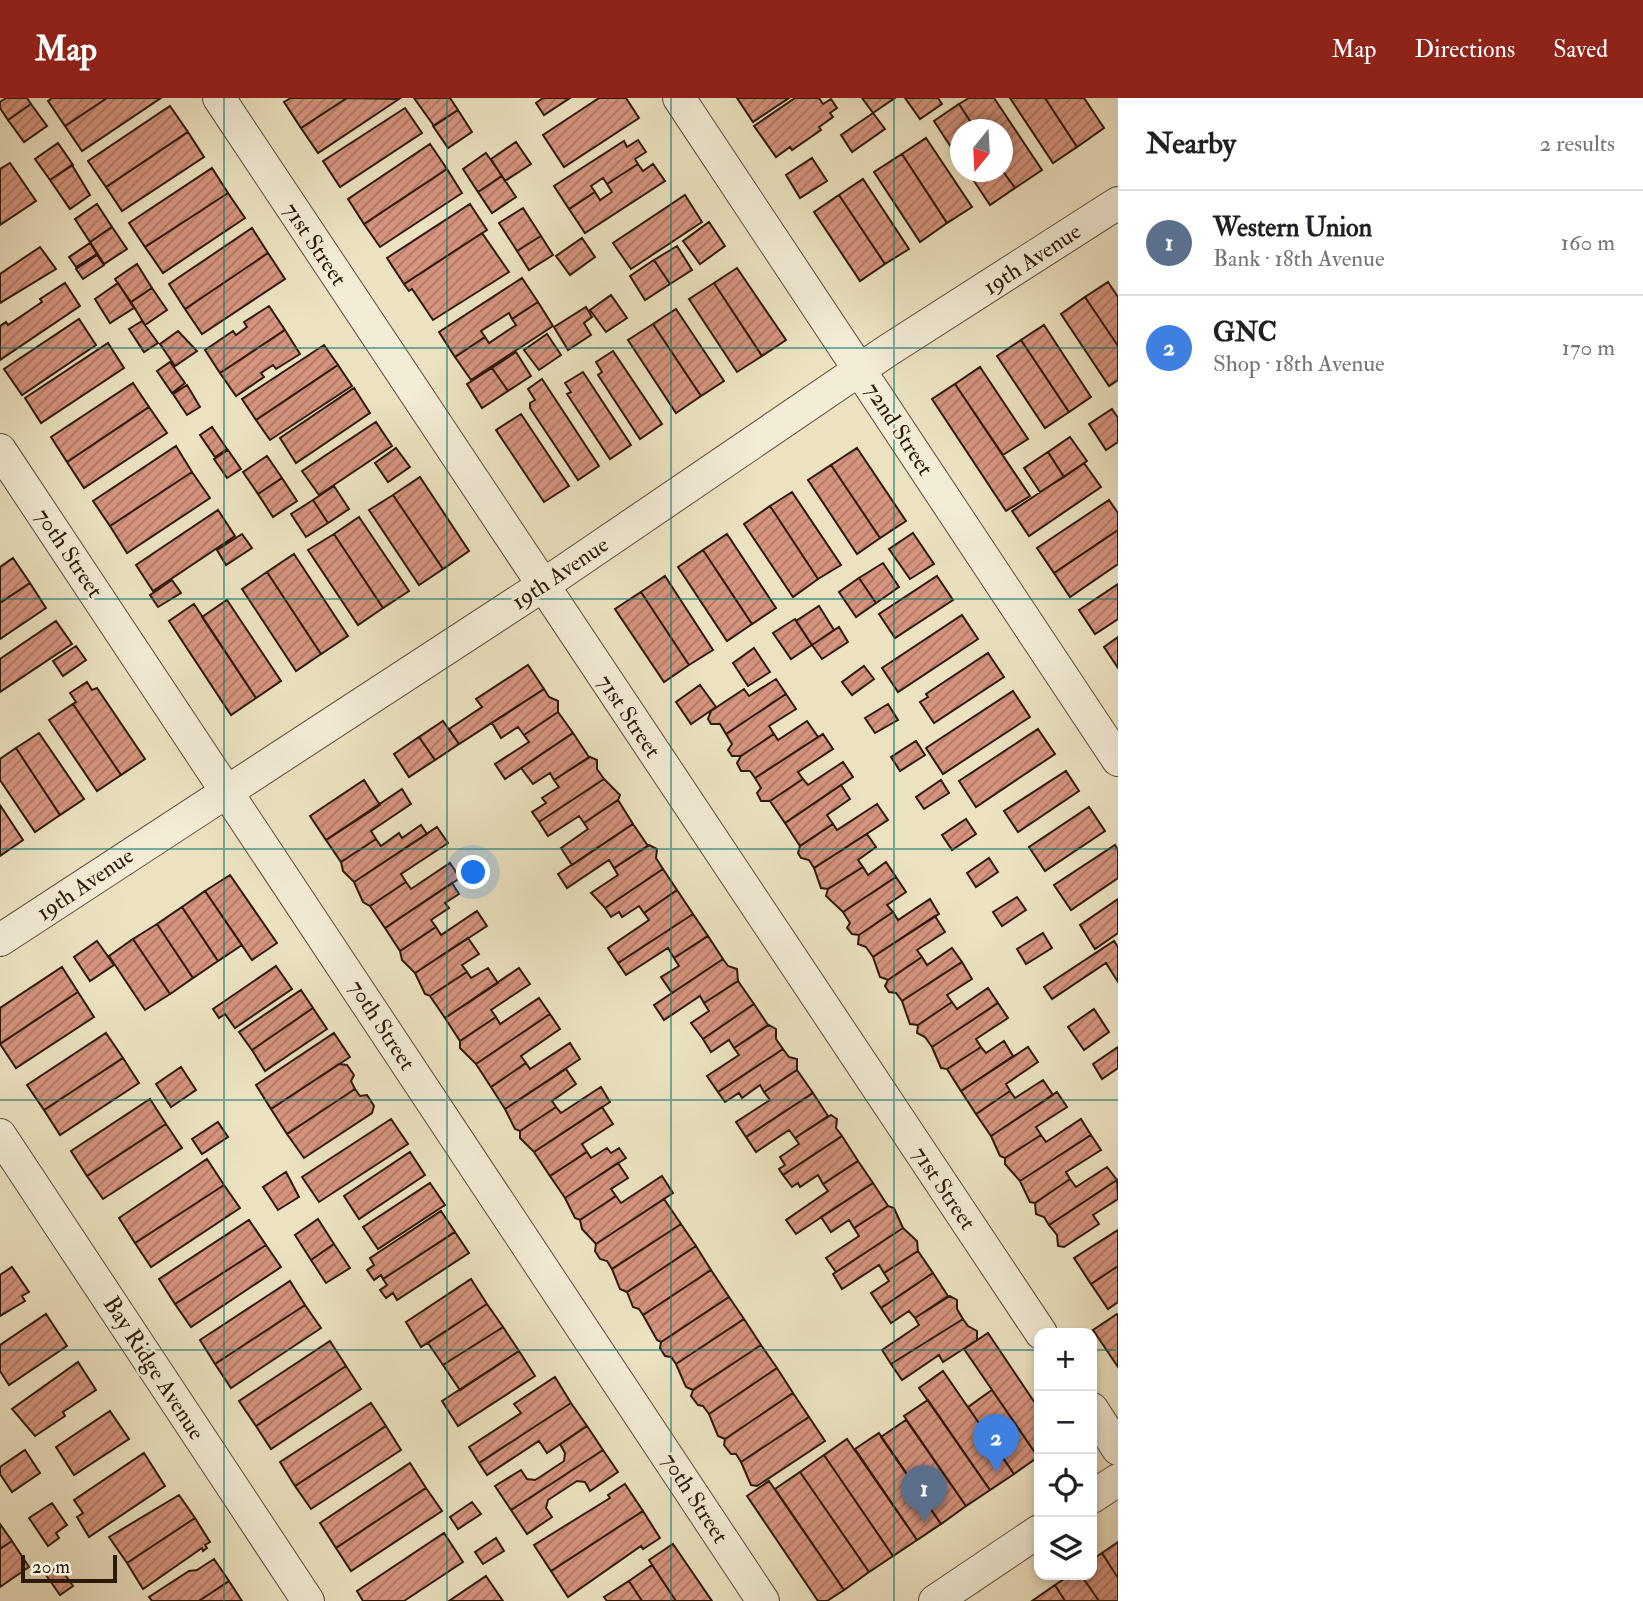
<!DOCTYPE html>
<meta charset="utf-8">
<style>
:root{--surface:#fff;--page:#f2f2f2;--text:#202124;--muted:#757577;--line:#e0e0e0;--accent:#8f2418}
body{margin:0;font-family:"IM FELL Double Pica",serif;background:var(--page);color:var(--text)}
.controls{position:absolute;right:21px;bottom:21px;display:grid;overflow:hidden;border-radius:14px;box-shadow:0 4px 10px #0003}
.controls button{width:63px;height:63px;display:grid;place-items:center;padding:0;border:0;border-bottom:2px solid var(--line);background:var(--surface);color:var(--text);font:35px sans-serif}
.compass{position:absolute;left:950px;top:21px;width:63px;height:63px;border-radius:50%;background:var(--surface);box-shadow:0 4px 10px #0003;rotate:198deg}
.scale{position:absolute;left:21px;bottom:18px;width:96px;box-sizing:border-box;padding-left:7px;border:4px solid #2e1a0b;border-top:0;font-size:19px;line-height:24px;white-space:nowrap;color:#2e1a0b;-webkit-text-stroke:5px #f3ecd6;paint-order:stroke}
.you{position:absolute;left:474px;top:775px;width:24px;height:24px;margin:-18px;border:5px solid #fff;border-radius:50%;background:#1a73e8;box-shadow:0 0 0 10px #1a73e833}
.badge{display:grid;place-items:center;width:46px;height:46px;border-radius:50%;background:var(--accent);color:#fff;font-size:23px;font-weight:700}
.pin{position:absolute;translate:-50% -58px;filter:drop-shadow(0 2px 4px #0008)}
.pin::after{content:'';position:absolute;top:37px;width:24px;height:21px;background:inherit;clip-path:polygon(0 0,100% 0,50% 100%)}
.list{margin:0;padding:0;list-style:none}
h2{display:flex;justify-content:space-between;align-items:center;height:91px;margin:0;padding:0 28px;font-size:30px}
h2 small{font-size:23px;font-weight:400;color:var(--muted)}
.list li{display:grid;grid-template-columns:46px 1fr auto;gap:21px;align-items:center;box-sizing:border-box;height:105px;padding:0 28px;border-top:2px solid var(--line)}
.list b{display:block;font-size:26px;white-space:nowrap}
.list p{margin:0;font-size:23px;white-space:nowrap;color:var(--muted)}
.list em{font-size:23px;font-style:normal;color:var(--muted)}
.icon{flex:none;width:38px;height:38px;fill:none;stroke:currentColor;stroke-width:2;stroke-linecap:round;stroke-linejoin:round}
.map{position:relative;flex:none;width:1118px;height:1503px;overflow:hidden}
header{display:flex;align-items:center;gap:42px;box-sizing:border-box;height:98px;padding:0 35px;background:var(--accent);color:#fff}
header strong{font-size:33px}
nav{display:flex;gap:38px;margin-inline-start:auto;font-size:24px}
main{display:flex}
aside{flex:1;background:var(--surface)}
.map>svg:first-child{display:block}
.building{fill:url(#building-hatch);stroke:#2e1a0b;stroke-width:2}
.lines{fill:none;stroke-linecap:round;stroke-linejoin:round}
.minor-casing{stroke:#5e4c38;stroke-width:34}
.minor{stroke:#f3ecd6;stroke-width:32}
.grid{fill:none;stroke:#0f766e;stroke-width:2;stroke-opacity:0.55}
.labels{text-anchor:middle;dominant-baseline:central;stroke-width:5;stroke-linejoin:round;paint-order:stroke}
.street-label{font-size:23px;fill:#2e1a0b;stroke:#f3ecd6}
</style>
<header>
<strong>Map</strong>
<nav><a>Map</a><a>Directions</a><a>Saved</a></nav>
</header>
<main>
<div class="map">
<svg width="1118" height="1503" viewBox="0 0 1118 1503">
<defs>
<pattern id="building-hatch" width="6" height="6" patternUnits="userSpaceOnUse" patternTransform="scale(1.75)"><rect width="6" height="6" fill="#d6947e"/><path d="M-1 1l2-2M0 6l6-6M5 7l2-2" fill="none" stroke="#ae7865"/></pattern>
</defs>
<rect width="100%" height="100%" fill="#ece2c0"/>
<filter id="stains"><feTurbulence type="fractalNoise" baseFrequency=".00286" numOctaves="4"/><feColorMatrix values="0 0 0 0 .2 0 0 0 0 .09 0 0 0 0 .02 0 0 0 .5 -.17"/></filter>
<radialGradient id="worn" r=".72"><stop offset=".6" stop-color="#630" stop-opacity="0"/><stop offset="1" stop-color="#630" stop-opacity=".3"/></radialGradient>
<path class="building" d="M6,0h21l4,6 -23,16 -8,-12v-6z
M52,0h55l-42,28 -17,-25z
M107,0h54l-79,53 -17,-25z
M291,0h56l-46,30 -17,-26z
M347,0l52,1 -81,54 -17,-25z
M414,0h36l8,12 -24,16z
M543,0h27l-26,17 -8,-12z
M599,0h27l13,20 -75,49 -21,-32z
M737,0h52l-36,24z
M795,0h24l4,6 8,-5 6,9 -7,5 3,4 -14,10 2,3 -29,20 -2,-3 -14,10 -22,-31z
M862,0h33l-22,15z
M905,0h33l4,6 -22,15z
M969,0h25l48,72 -27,18 -13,-18v-40h-26l-17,-26z
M1010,0h35l32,49 -24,16z
M1045,0h39l20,30 -27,19z
M31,6l16,22 -23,16 -16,-22z
M959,6l17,26h-16v31l-26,-40z
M170,8l18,26 -82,55 -18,-26z
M405,10l17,25 -82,54 -17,-26z
M458,12l14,22 -24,16 -15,-22z
M873,15l12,16 -33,23 -11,-17z
M188,34l16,25 -82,54 -16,-24z
M926,40l46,69 -25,16 -45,-69z
M638,42l8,12 -11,7 3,5 -31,20 -4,-6 -12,8 4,6 -26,17 -15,-23 70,-45 3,6z
M516,44l15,22 -26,17 -14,-22z
M58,45l15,22 -23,15 -15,-21z
M430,46l17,25 -83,55 -16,-25z
M486,55l16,23 -24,16 -15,-23z
M902,56l45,69 -27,19 -46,-70z
M812,60l15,23 -27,17 -14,-23z
M10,65l26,38 -36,24v-56z
M638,66l5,7 10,-7 12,17 -80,52 -16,-24 26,-17 5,8 12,-8 -5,-8z
M72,67l18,30 -20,14 -20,-29z
M212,70l16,25 -83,54 -16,-24z
M447,71l15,24 -82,54 -16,-23z
M1002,72l13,18 -25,17 -22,-33z
M502,78l14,21 -24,16 -14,-21z
M863,81l46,70 -24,15 -46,-69z
M228,95l17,25 -82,55 -18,-26z
M685,97l17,27 -71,47 -18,-26z
M839,97l46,69 -25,17 -46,-69z
M97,106l15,23 -22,15 -15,-23z
M470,106l17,26 -83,54 -17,-26z
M523,110l18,28 -24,15 -18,-28z
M709,124l16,24 -25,18 -17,-23z
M112,129l15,22 -23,15 -14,-22z
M252,130l16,25 -83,56 -16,-25z
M482,135l27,39 -76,48 -21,-31 -3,2 -5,-7z
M541,138l12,19 -24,15 -12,-19z
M582,140l13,19 -25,18 -14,-19z
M90,145l7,11 -21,13 -7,-10z
M677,148l15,24 -22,14 -16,-24z
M40,149l16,22 -56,34v-29z
M268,155l17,26 -83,55 -17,-25z
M97,157l7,10 -21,14 -7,-10z
M654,162l16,24 -25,16 -15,-24z
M137,166l15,24 -21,14 -16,-23z
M737,170l49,72 -24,16 -48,-73z
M522,180l16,24 -26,17 -3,-6 -28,18 4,6 -30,20 -16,-25z
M1108,184l10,15v49l-33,-49z
M65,185l15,23 -80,54v-34l6,-4 2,3 34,-23 -2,-3z
M118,185l16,25 -24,15 -15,-24z
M714,185l48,73 -25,16 -48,-73z
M152,190l15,22 -22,15 -14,-23z
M611,197l16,23 -21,14 -16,-22z
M1085,199l33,49v34l-9,6 -48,-72z
M538,204l15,24 -82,54 -16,-23 30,-20 4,6 27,-18 -4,-6z
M269,208l16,24 -65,43 -15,-23 28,-19 3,4 11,-8 -3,-5z
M586,209l6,10 -8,6 7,12 -23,15 -14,-23z
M676,211l48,72 -23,15 -48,-72z
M79,221l17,26 -74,50 -18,-26z
M142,223l16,22 -14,9 -15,-23z
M653,226l48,72 -25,17 -48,-73z
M1044,227l47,72 -22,15 -48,-72z
M285,232l15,24 -24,15 -3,-4 -12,8 3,4 -28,19 -16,-23z
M178,233l19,20 -22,15 -15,-22z
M547,236l14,21 -22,15 -15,-20z
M1021,242l48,72 -24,16 -48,-72z
M108,245l16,25 -83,55 -16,-25z
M324,247l14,20 -82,55 -14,-21z
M613,253l49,73 -22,15 -42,-64 4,-3 -6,-10z
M516,254l15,24 -23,15 -16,-23z
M170,264l15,21 -13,10 -15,-22z
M338,267l14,21 -82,54 -14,-20z
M980,269l48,72 -25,16 -48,-71z
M492,270l16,23 -26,17 -15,-24z
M583,274l48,73 -21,14 -43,-65 4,-2 -6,-9z
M542,281l57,87 -21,14 -48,-72v-5l5,-3 -7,-11z
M133,285l16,24 -82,55 -16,-25z
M955,286l75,112 -24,15 -74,-112z
M187,287l13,22 -13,8 -14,-21z
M354,290l16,25 -74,50 -16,-25z
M149,309l18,26 -83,55 -17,-26z
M1112,311l6,9v24l-12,8 -17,-26z
M521,316l48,72 -25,16 -48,-72z
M376,324l16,24 -73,49 -17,-24z
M212,329l15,22 -12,8 -15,-22z
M1070,339l17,24 -23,16 -16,-25z
M176,348l16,26 -82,54 -17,-25z
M396,350l14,19 -22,15 -13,-19z
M857,350l49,73 -26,17 -49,-73z
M228,352l13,19 -14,9 -13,-19z
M1048,354l16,25 -24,15 -16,-24z
M267,358l15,22 -24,16 -15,-22z
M1084,365l17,24 -72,49 -17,-25z
M831,367l49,73 -23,16 -49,-74z
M192,374l18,26 -83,55 -17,-27z
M420,379l49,74 -26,18 -50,-74z
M282,380l15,23 -24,16 -15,-23z
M334,388l15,23 -21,14 -15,-23z
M792,394l49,73 -23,14 -48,-73z
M393,397l50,74 -24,16 -50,-75z
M313,402l15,23 -22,14 -15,-23z
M1109,402l9,13v17l-64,43 -17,-25z
M770,408l48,73 -25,18 -49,-73z
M218,412l17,26 -82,55 -17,-26z
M359,419l50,74 -26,17 -49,-74z
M1118,432v34l-48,33 -16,-24z
M913,435l21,31 -24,15 -21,-30z
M242,436l10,14 -26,17 -9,-15z
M334,436l49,74 -25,17 -50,-75z
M727,436l49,74 -24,16 -49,-74z
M703,452l49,74 -25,17 -49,-74z
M294,456l54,82 -27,18 -54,-82z
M13,460l17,25 -30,20v-36z
M883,465l16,24 -23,16 -17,-25z
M267,474l54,82 -25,17 -54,-82z
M665,478l48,74 -24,15 -48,-73z
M937,478l16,24 -58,38 -16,-24z
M859,480l17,25 -20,14 -17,-25z
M172,482l9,13 -23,14 -8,-12z
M30,485l16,25 -46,31v-36z
M1118,486v35l-23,15 -16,-24z
M641,494l48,73 -25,17 -49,-73z
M227,502l54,81 -25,17 -54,-81z
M194,506l62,94 -25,17 -62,-94z
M819,508l15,24 -22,15 -16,-24z
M962,517l16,24 -80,53 -16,-24z
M795,521l17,26 -21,14 -18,-26z
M56,523l16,23 -72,48v-33z
M839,529l9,15 -26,17 -10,-14z
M1118,539v31l-14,-21z
M76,548l10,14 -23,16 -10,-15z
M754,550l16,24 -22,14 -15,-23z
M988,555l16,24 -70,46 -14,-21 8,-5 -2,-3z
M528,567l16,24 -85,55 -10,-15 33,-22 -6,-8z
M864,568l10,13 -22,16 -10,-13z
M776,581l10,15 -60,40 -6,-10h-9l-3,-5 3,-8 33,-22 5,7z
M87,584l5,8 5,-2 48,71 -24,16 -48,-71 3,-2 -6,-9z
M700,587l16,22 -25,17 -15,-22z
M544,591l5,8 9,4v11l-34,23 -6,-8 -17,11 -9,-15z
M1013,593l17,26 -87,57 -17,-26z
M786,596l10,15 -27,17 5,8 -33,22h-9l-4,-6 4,-6 -6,-10z
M73,606l48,71 -24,16 -48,-71z
M888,606l10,16 -23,13 -10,-15z
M558,614l15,21 -68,46 -10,-15 34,-22 -5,-7z
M443,623l16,23 -24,16 -16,-23z
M807,623l11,16 -63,41 -5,-7h-9l-4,-8 4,-7 33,-22 4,6z
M1038,631l17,25 -79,53 -17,-26z
M39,635l45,66 -24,16 -44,-67z
M573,635l16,24 -35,23 -4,-7 -17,11 -12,-16z
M823,636l10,15 -35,23 5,7 -33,22h-9l-4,-8 4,-5 -6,-10z
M419,639l16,23 -26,17 -15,-23z
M916,643l9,14 -25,16 -9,-14z
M16,650l44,67 -25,17 -35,-52v-21z
M590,659l7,3v9l7,10 -65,43 -7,-10 14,-9 -4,-5 17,-11 -5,-7z
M843,664l10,15 -68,46 -15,-22 33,-22 5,6z
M1066,673l13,20 -61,41 -14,-21z
M604,681l16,16 -2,5 -34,23 -5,-7 -31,20 -9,-14z
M364,682l16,25 -54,35 -16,-24z
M941,682l8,13 -25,16 -8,-12z
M841,687l9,14 -23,16 6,9 -33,22 -15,-23z
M402,691l9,15 -40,27 5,8 -35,23 -15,-22z
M618,702l15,24 -61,41 -11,-17 27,-19 -4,-6z
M877,706l11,16 -74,48 -5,-8 -8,-2 -3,-5 2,-7 33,-22 4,6z
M0,707l23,35 -23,16z
M1089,709l16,24 -60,40 -16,-24z
M966,721l10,15 -24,16 -10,-15z
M633,726l15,22 -34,22 -5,-8 -42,28 -9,-14z
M421,727l6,9 -73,48 -11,-11 -2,-9 35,-23 5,7 18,-13 3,5z
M437,729l11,16 -47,31 5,8 -36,24 -7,-4 -9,-20z
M867,736l9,13 -18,13 5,7 -35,22 -7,-1 -7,-20z
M649,747l8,4 -1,9 7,11 -58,39 -14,-15 27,-18 -4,-7z
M1115,747l3,5v28l-47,32 -17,-25z
M989,760l9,14 -22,15 -9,-14z
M886,764l10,15 -53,35 -17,-16 2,-7 35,-22 5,8z
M450,765l10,15 -75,50 -15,-22 36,-24 5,7z
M663,771l14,21 -33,23 -5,-7 -17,11 -3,-5 -8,5 -6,-9z
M230,777l47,68 -25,17 -47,-69z
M896,779l10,15 -19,13 6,7 -34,23 -7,-1 -5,-6 3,-5 -7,-11z
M452,785l7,11 -14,9 4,5 -18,12 5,7 -36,24 -15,-23z
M677,792l16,24 -75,49 -10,-15 41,-28 -5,-7z
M205,793l37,54 -24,16 -36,-54z
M1017,799l9,13 -24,16 -9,-14z
M930,801l9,15 -66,43 -7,-10 -8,-3 1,-9 34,-23 5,8z
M1118,801v34l-23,16 -15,-24z
M182,809l36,54 -25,17 -36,-54z
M477,813l10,15 -72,47 -13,-13 -2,-9 36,-24 5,8z
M693,816l15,22 -34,22 -6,-10 -42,27 -8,-12z
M935,818l10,16 -28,18 5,7 -34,23 -8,-3 -7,-20z
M157,826l36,54 -23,16 -37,-55z
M1043,835l9,15 -26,16 -9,-15z
M708,838l15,23 -51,34 -11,-16 18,-11 -5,-8z
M468,840l11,16 -17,11 5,7 -37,24 -5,-2 -10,-21z
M133,841l37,55 -25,16 -36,-54z
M97,843l17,24 -24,16 -16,-24z
M1114,843l4,6v35l-12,-19 -54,36 -8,-12z
M952,850l10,14 -60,39 -6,-8 -7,-1 -4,-6 3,-6 34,-23 5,8z
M723,861l5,7 9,3 1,12 -34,22 -4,-7 -36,24 -10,-15z
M962,864l10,17 -25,16 5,7 -34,23 -8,-1 -8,-23z
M276,868l16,23 -57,39 -10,-14 -6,4 -6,-9z
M62,869l16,25 -78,52v-36z
M488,870l10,15 -53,35 -15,-22 37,-24 4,6z
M519,870l11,16 -39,26 5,7 -36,24 -15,-23z
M738,883l16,23 -51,35 -12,-16 18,-12 -5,-8z
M988,890l10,15 -66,44 -7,-10 -8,-4 1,-8 34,-23 5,7z
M301,892l12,18 -61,42 -13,-18z
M78,894l16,25 -78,51 -16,-24z
M539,900l11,16 -74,50 -16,-16v-7l36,-24 4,7z
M998,905l10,15 -32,21 5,8 -34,22 -6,-1 -9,-21z
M754,906l14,21 -34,23 -5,-8 -18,12 -8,-13z
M313,910l14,21 -62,42 -13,-21z
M1094,911l15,23 -25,18 -16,-23z
M550,916l10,15 -39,27 5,7 -35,24 -15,-23z
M769,927l7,4v10l7,10 -65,43 -11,-16 32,-21 -5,-7z
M106,935l17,25 -79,52 -17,-25z
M334,935l16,24 -79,52 -15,-24z
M1004,943l9,15 -52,35 -14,-22 34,-22 5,6z
M570,945l10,16 -75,50 -14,-22 35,-24 4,6z
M1028,949l10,15 -32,22 4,7 -34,23 -15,-23z
M1118,949v21l-16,11 -9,-15z
M783,951l6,8 8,2v11l-33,22 -4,-7 -18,13 -3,-5 -14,9 -7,-10z
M123,960l16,25 -79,52 -16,-25z
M339,966l8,1 7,10 -3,6 4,8 -68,45 -16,-25z
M181,969l15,23 -25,17 -15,-23z
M566,971l10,15 -24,17 4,6 -36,24 -5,-2 -10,-20z
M797,972l16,23 -67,44 -10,-15 34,-22 -6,-8z
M1043,982l10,15 -62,41 -15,-22 34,-23 5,7z
M601,989l9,15 -76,50 -14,-14v-7l36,-24 5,6z
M355,991l5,7 7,-1 7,11 -2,7 -68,45 -17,-24z
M1057,994l10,15 -31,20 5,8 -36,23 -5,-2 -9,-20z
M813,995l15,23 -33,22 -6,-8 -33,22 -10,-15z
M150,1001l16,25 -79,52 -16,-25z
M602,1009l11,17 -31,20 5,8 -37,24 -16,-24z
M831,1017l6,4 -1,9 6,8 -59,39 -4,-6 6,-4 -5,-8 19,-13 -4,-6z
M391,1021l17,25 -89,58 -17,-25z
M1081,1021l10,16 -71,46 -15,-17v-6l36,-23 5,7z
M218,1024l10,15 -26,17 -10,-15z
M166,1026l16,24 -79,51 -16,-23z
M1091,1037l10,15 -35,22 4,7 -35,24 -5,-1 -10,-21z
M842,1038l16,25 -35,23 -5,-9 -18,12 -2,-4 -6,4 -9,-12z
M607,1050l4,5 8,-5 7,10 -61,40 -15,-22 37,-24 4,6z
M410,1054l15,23 -66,44 -15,-23z
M207,1061l17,26 -89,58 -16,-25z
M858,1063l15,22 -77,51 -10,-14 42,-29 -5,-7z
M618,1065l10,15 -17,11 5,7 -36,24 -5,-2 -10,-20z
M1107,1069l10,13 -68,45 -5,-8 -8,-3 -1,-11 35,-24 6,8z
M286,1074l13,25 -21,13 -15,-23z
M662,1078l11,17 -77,51 -14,-15 -2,-9 36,-24 5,7z
M1117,1082l1,19 -25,16 6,9 -35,23 -6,-1 -1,-11 -8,-10z
M430,1085l15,22 -67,44 -15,-22z
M873,1085l15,23 -34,22 -5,-8 -18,12 -10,-15z
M224,1087l16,23 -89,59 -16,-24z
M664,1101l17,25 -69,45 -5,-8 -7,-2 -5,-8 1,-7z
M888,1108l6,2 9,20 -67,44 -10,-14 33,-22 -5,-8z
M441,1113l14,21 -72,47 -2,-4 -7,5 -7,-10 7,-5 -4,-7z
M318,1121l16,25 -23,16 -16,-25z
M249,1122l17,25 -91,59 -16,-25z
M681,1126l15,22 -69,46 -7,-3 -8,-20z
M903,1130l14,13 1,10 -34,22 -5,-8 -37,24 -9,-15z
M1118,1132v36l-27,18 -17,-26z
M455,1134l14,21 -72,47 -4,-7 -7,5 -6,-8 7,-5 -4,-6z
M334,1146l16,24 -24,15 -15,-23z
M266,1147l15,22 -90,60 -16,-23z
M696,1148l15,24 -68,45 -4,-6 -6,-2 -6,-15z
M918,1153l15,22 -52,35 -10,-15 18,-12 -5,-8z
M1118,1168v36l-10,7 -17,-25z
M12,1169l17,25 -7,4 3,5 -25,15v-41z
M711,1172l18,27 -68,45 -4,-2 -14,-25z
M933,1175l15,23 -33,22 -6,-7 -18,12 -10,-15z
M471,1181l16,25 -66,43 -15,-25z
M290,1183l15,24 -90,59 -15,-24z
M950,1198l7,4v9l6,10 -72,45 -9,-14 37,-25 -4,-7z
M729,1199l15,22 -68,45 -5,-7 -6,-1 -5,-8 1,-6z
M487,1206l16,23 -60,38 -15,-22z
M305,1207l16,23 -90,60 -16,-24z
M46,1216l21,32 -58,39 -9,-14v-26z
M1117,1216l1,1v52l-25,-37z
M744,1221l17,26 -68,45 -7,-3 -10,-23z
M963,1221l5,7 9,5v9l-34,22 -4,-7 -37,25 -11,-16z
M503,1229l16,24 -59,39 -17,-25z
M988,1235l51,76 -1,48 -74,-108z
M330,1243l16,25 -90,60 -17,-25z
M761,1247l16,23 -68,46 -6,-8 -5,-1 -7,-9 2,-6z
M519,1253l16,25 -77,50 -16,-25z
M78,1264l18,28 -33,22 2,4 -30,20 -23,-27z
M346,1268l15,23 -90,60 -15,-23z
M777,1270l16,25 -68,46 -7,-3 -9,-22z
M943,1273l71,103 -24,16 -71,-102z
M555,1279l16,26 -92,60 -10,-16 52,-34 -7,-9z
M992,1292l46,67 -24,17 -46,-67z
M793,1295l16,24 -68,45 -5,-8h-5l-7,-9 1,-6z
M928,1302l62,90 -24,16 -62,-90z
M371,1305l15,23 -91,60 -15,-24z
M571,1305l16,23 -40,27 -8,-12 -52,34 -8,-12z
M110,1313l19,28 -55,36 -18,-28z
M809,1319l16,24 -68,45 -6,-1 -10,-23z
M906,1322l60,86 -25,18 -60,-87z
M386,1328l15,24 -90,59 -16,-23z
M587,1328l16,24 -92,60 -16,-24 26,-16 6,9 8,1 5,-3 24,-16 1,-8 -5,-9z
M879,1335l62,91 -24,16 -62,-91z
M847,1341l70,101 -24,16 -69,-101z
M25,1352l15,23 -28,19 -12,-18v-7z
M603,1352l15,22 -28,19 -5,-9 -8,-1 -29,19 -2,8 6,9 -25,17 -16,-24z
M144,1355l21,33 -76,51 -12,-20 6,-4 -9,-13z
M824,1357l69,101 -24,16 -69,-100z
M410,1365l16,25 -90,60 -16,-25z
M800,1374l69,100 -25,18 -69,-101z
M769,1383l75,109 -17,11h-9l-71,-105z
M625,1386l18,27 -92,60 -17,-26 76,-47 -2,-3z
M426,1390l16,23 -91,60 -15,-23z
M179,1397l16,23 -68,45 -18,-26z
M472,1404l9,12 -23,15 -8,-12z
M52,1405l15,22 -11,8 3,5 -11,8 -19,-28z
M643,1413l17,27 -17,11 -2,-3 -73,51 -17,-26z
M195,1420l15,24 -5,3 2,3 -4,3 -1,-3 -59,41 -16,-26z
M0,1426l12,17 -12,8z
M444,1435l19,29 -59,39h-41l-6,-10z
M496,1440l8,13 -21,13 -8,-12z
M12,1443l17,26 -29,20v-38z
M1118,1444v36l-16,-25z
M673,1446l39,57h-36l-27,-41z
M1102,1455l16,25v23h-19l-18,-26h11v-15z
M214,1461l15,22 -30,20h-47l-3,-4 40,-26 8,-1z
M652,1467l24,36h-34l-13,-20z
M59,1468l14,20 -13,9 -14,-20z
M1070,1477h11l18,26h-34l-10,-16z
M486,1478l17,25h-54z
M229,1483l13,20h-43z
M629,1483l13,20h-35l-3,-4z
M1055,1487l10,16h-33z"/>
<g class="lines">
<defs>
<path id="minor" d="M219,0l822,1235
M679,0l439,662
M0,352l763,1151
M0,842l542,-354 345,-235 231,-148
M0,1037l308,466
M1092,1311l26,40
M1092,1399l26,-17
M935,1503l104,-70"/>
</defs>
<use href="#minor" class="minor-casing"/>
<use href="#minor" class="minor"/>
</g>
<path class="grid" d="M224,0v1503M447,0v1503M671,0v1503M894,0v1503M0,250h1118M0,501h1118M0,751h1118M0,1002h1118M0,1252h1039M1092,1252h26"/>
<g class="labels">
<g class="street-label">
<text transform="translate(315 146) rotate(56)">71st Street</text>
<text transform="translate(1032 161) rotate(-33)">19th Avenue</text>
<text transform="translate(899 331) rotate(57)">72nd Street</text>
<text transform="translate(69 455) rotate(56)">70th Street</text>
<text transform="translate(560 475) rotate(-34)">19th Avenue</text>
<text transform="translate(629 618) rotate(56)">71st Street</text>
<text transform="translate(85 786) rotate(-34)">19th Avenue</text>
<text transform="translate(382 927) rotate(57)">70th Street</text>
<text transform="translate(944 1090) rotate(56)">71st Street</text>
<text transform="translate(154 1270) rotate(57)">Bay Ridge Avenue</text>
<text transform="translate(695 1400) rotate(57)">70th Street</text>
</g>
</g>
<rect width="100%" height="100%" filter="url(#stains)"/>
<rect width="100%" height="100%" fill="url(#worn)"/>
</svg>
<div class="controls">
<button>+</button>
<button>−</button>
<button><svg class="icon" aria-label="locate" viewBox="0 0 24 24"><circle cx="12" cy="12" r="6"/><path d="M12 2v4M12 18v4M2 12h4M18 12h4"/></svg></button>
<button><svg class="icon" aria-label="layers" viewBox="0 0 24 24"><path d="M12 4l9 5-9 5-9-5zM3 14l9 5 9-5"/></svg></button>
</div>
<svg class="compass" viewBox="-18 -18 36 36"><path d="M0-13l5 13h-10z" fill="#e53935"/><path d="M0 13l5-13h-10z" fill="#757577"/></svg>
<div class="scale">20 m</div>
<div class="you"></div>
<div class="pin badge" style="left:924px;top:1425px;background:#5c6f8a">1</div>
<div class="pin badge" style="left:996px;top:1374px;background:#3f7fe0">2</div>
</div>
<aside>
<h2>Nearby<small>2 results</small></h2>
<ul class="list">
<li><span class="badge" style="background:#5c6f8a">1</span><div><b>Western Union</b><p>Bank · 18th Avenue</p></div><em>160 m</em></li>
<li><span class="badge" style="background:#3f7fe0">2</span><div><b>GNC</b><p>Shop · 18th Avenue</p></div><em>170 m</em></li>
</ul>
</aside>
</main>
